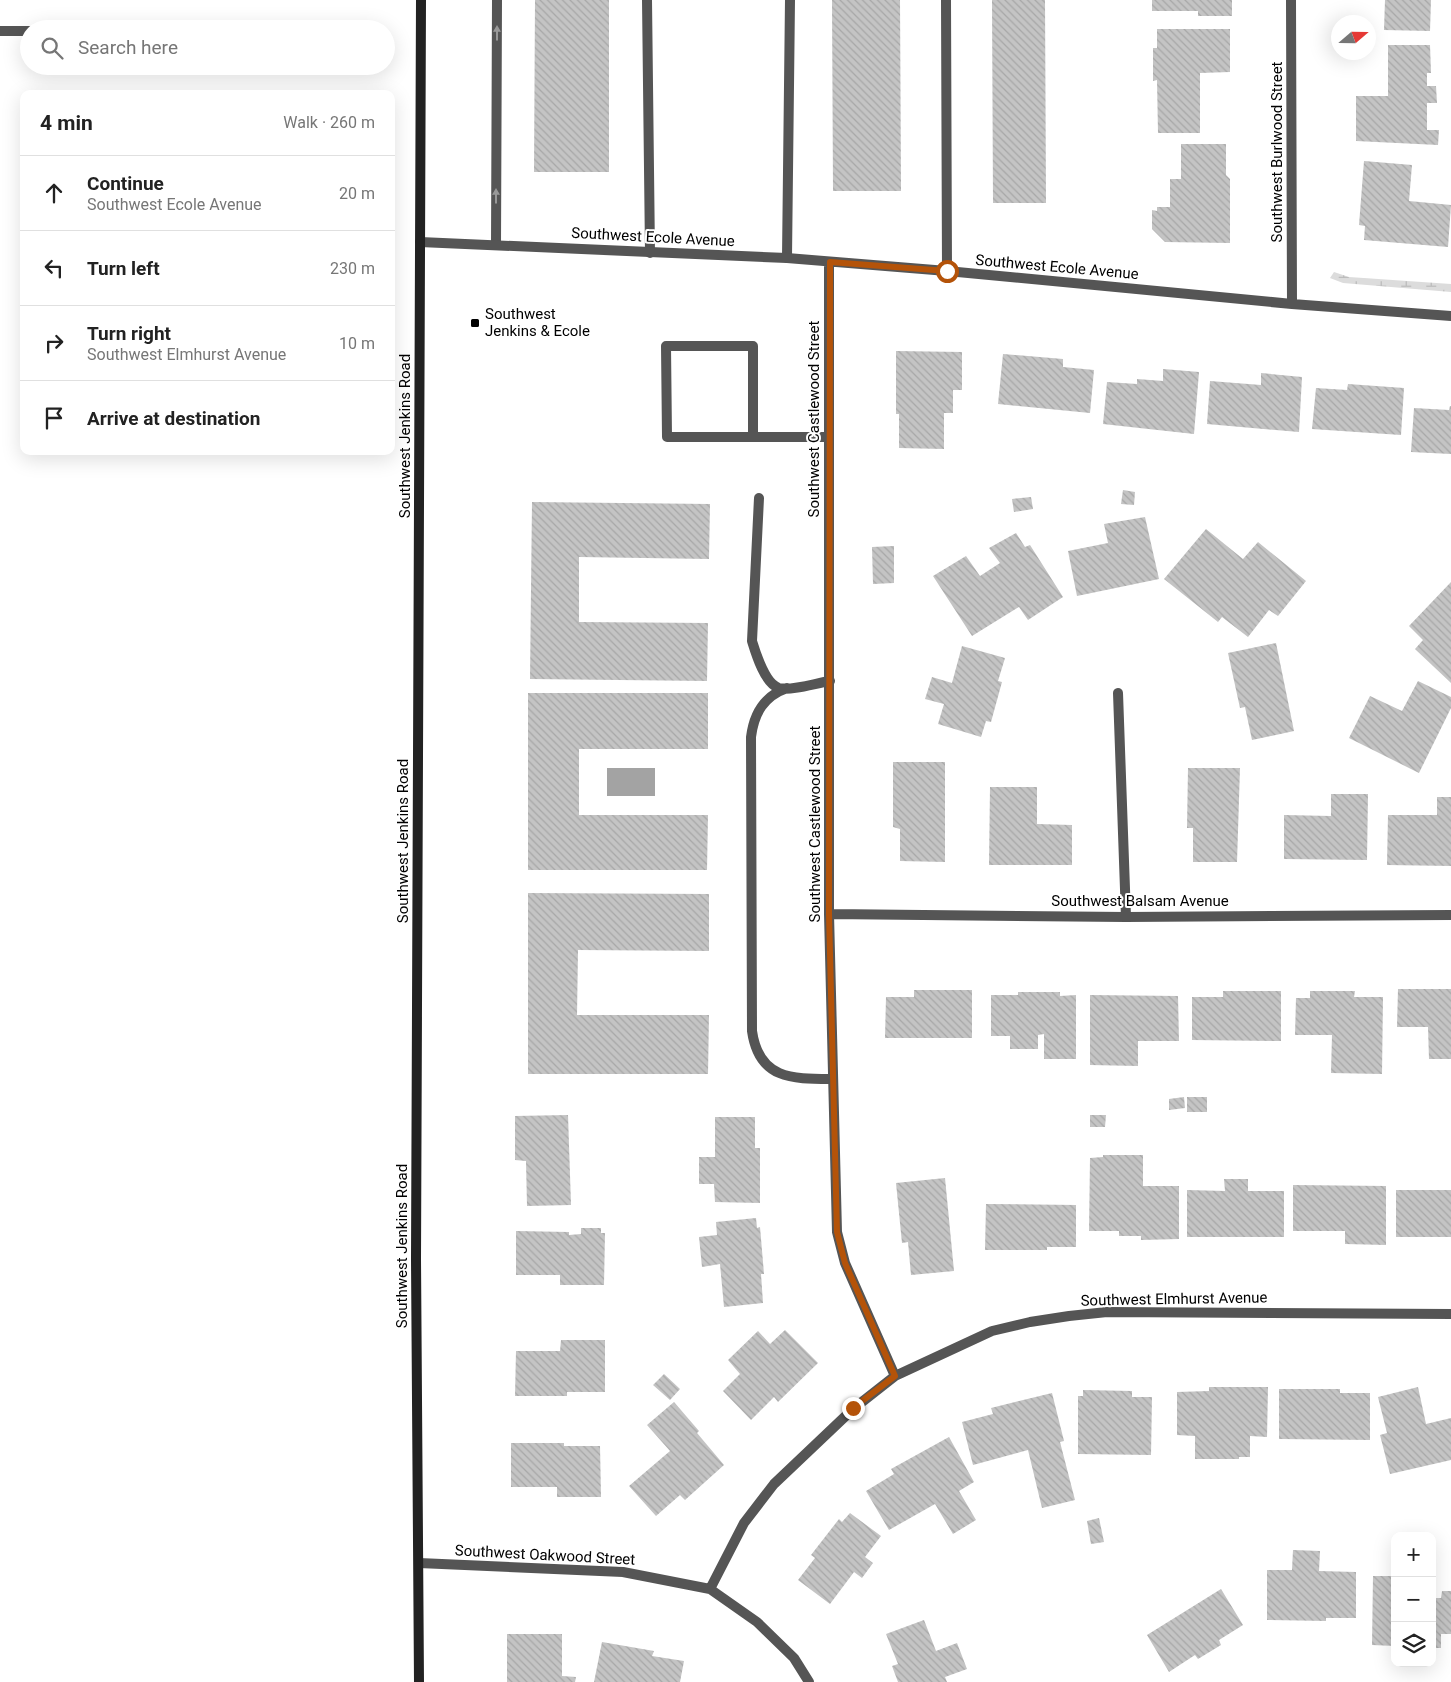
<!DOCTYPE html>
<meta charset="utf-8">
<style>
:root{--surface:#fff;--page:#f6f6f6;--text:#222;--muted:#767676;--line:#e0e0e0}
body{margin:0;font-family:Roboto,sans-serif;background:var(--page);color:var(--text)}
.controls{position:absolute;right:15px;bottom:15px;display:grid;overflow:hidden;border-radius:10px;box-shadow:0 5px 20px #0002}
.controls button{width:45px;height:45px;display:grid;place-items:center;padding:0;border:0;border-bottom:1px solid var(--line);background:var(--surface);color:var(--text);font:25px sans-serif}
.compass{position:absolute;left:1331px;top:15px;width:45px;height:45px;border-radius:50%;background:var(--surface);box-shadow:0 5px 20px #0002;rotate:70deg}
.stop{position:absolute;width:15px;height:15px;margin:-11px;border:4px solid #b45309;border-radius:50%;background:#fff}
.stop.end{background:#b45309;border-color:#fff;box-shadow:0 1px 5px #0008}
.list{margin:0;padding:0;list-style:none}
h2{display:flex;justify-content:space-between;align-items:center;height:65px;margin:0;padding:0 20px;font-size:21px}
h2 small{font-size:16px;font-weight:400;color:var(--muted)}
.list li{display:grid;grid-template-columns:32px 1fr auto;gap:15px;align-items:center;box-sizing:border-box;height:75px;padding:0 20px;border-top:1px solid var(--line)}
.list b{display:block;font-size:19px;white-space:nowrap}
.list p{margin:0;font-size:16px;white-space:nowrap;color:var(--muted)}
.list em{font-size:16px;font-style:normal;color:var(--muted)}
.icon{flex:none;width:28px;height:28px;fill:none;stroke:currentColor;stroke-width:2;stroke-linecap:round;stroke-linejoin:round}
.map{position:relative;flex:none;width:1451px;height:1682px;overflow:hidden}
.search{position:absolute;background:var(--surface);box-shadow:0 5px 20px #0002;left:20px;top:20px;width:375px;height:55px;display:flex;align-items:center;gap:12px;box-sizing:border-box;padding:0 18px;border-radius:28px;color:var(--muted);font-size:19px}
.panel{position:absolute;background:var(--surface);box-shadow:0 5px 20px #0002;left:20px;top:90px;width:375px;height:365px;border-radius:10px}
.map>svg:first-child{display:block}
.wetland{fill:url(#wetland-marsh)}
.water{fill:#a3a3a3}
.building{fill:url(#building-back-hatch)}
.lines{fill:none;stroke-linecap:round;stroke-linejoin:round}
.lane{stroke:#555;stroke-width:10}
.street{stroke:#555;stroke-width:10}
.secondary{stroke:#222;stroke-width:10}
.oneway{fill:#999}
.route{stroke:#b45309;stroke-width:6}
.poi-dot{fill:#000;stroke:#fff;stroke-width:2}
.labels{text-anchor:middle;dominant-baseline:central;stroke-width:4;stroke-linejoin:round;paint-order:stroke}
.street-label{font-size:15px;fill:#000;stroke:#fff}
.poi-label{font-size:15px;fill:#000;stroke:#fff;text-anchor:start}
</style>
<div class="map">
<svg width="1451" height="1682" viewBox="0 0 1451 1682">
<defs>
<pattern id="wetland-marsh" width="20" height="14" patternUnits="userSpaceOnUse" patternTransform="scale(1.25)"><rect width="20" height="14" fill="#dcdcdc"/><path d="M1 5h8M5 5V1M11 12h8M15 12V8" fill="none" stroke="#bbb"/></pattern>
<pattern id="building-back-hatch" width="6" height="6" patternUnits="userSpaceOnUse" patternTransform="scale(1.25)"><rect width="6" height="6" fill="#c4c4c4"/><path d="M-1 5l2 2M0 0l6 6M5-1l2 2" fill="none" stroke="#a7a7a7"/></pattern>
</defs>
<rect width="100%" height="100%" fill="#fff"/>
<path class="wetland" d="M1334,272l15,5 102,7v8l-108,-9 -13,-5z"/>
<path class="water" d="M607,768h48v28h-48z"/>
<path class="building" d="M535,0h74v172h-75z
M832,0h68l1,191h-68z
M992,0h53l1,203h-53z
M1152,0h80v16h-34v-5h-46z
M1385,0h46l-1,31 -46,-1z
M1157,29h73v43l-30,1v60h-42l-1,-53 -4,1v-33h4z
M1388,45h42l1,28h-4v13h9l1,17h-10v27h12l-1,15 -82,-4v-45h32z
M1181,144h45v31l4,4v64l-65,-1 -13,-13v-19l5,1v-4h13v-28h11z
M1364,161l48,4 -3,36 42,4 -3,42 -84,-7 1,-14 -6,-1z
M896,351l66,1v38h-9v23h-9v36l-45,-1v-34h-3z
M1003,354l60,5v8l31,3 -4,43 -92,-9z
M1163,369l36,3 -5,62 -91,-10 4,-42 30,2v-5l26,2z
M1261,373l41,4 -3,55 -92,-8 3,-43 51,4z
M1348,384l56,4 -3,47 -89,-6 4,-41 31,2z
M1450,406h1v48l-40,-2 3,-44 35,2z
M1123,490l12,2 -1,13 -13,-1z
M1031,497l2,12 -19,3 -2,-13z
M532,502l178,2 -1,55 -130,-2v65l129,1 -1,58 -177,-2z
M1145,517l14,62 -82,17 -9,-45 40,-8 -4,-19z
M1206,529l37,30 15,-17 48,39 -28,35 -9,-6 -21,27 -26,-20 -4,5 -54,-43z
M1016,533l9,14 5,-2 33,52 -35,23 -9,-13 -47,29 -39,-60 33,-20 14,20 20,-13 -11,-15z
M894,546v37l-21,1 -1,-37z
M1451,582v101l-36,-34 8,-9 -14,-14z
M1276,643l18,88 -42,9 -7,-33 -5,1 -12,-55z
M962,646l43,12 -7,23 4,1 -11,40 -5,-1 -5,16 -43,-13 6,-20 -19,-5 7,-22 20,6z
M1418,681l33,16v11l-32,65 -70,-35 21,-42 32,15z
M528,693h180v56h-129v66h129l-1,55h-179z
M893,762h52v100l-45,-1v-32l-7,-2z
M1188,768h52l-3,94h-44v-34h-6z
M990,787h47v37l35,1v40h-83z
M1331,794h37l-1,66 -83,-1v-44l47,1z
M1437,797h14v69l-64,-1 1,-50h49z
M528,893l181,1v57l-131,-1 -1,65h132l-1,59h-180z
M1398,989h53v70h-22l-1,-32h-31z
M914,990h58v48h-87l1,-41h28z
M1223,991h58v50l-89,-1v-43h31z
M1310,991h45l-1,6h29l-1,77 -51,-1 1,-38h-37l1,-37h14z
M1018,992h42v4l16,-1v64h-32v-25l-6,1v14h-28v-13h-19v-41h27z
M1090,995l88,1 1,45h-41v25l-48,-1z
M1184,1097l1,11 -16,2v-11z
M1187,1097h20v15h-20z
M568,1115l3,90 -44,1 -1,-45 -11,-1v-44z
M1090,1115h16l-1,12h-15z
M715,1117h40v31h5v55l-45,-1 -1,-18h-15v-27h16z
M1103,1155h40v31h36v53l-38,1v-4h-22v-5h-30l1,-73 13,-1z
M945,1178l9,93 -43,4 -3,-33 -6,1 -6,-60z
M1224,1179h24v12h36v46h-97v-47l38,1z
M1293,1185l93,1v59l-41,-1v-13h-52z
M1396,1190h55v47h-55z
M986,1204l90,1v42h-29v3h-62z
M756,1218l1,10 3,-1 4,47h-3l2,29 -39,4 -4,-43 -18,3 -3,-30 18,-2 -1,-13z
M581,1228h20v5h4l-1,52h-44v-10h-44v-44l53,1v3l12,-1z
M785,1330l33,33 -40,39 -4,-5 -23,23 -28,-29 17,-17 -12,-14 30,-29 12,13z
M561,1340h44v52h-38v4h-52l1,-45h44z
M664,1374l16,15 -10,11 -17,-15z
M1209,1387h59l-1,50 -17,-1v21h-11v2h-44v-23l-18,-1v-43l32,-1z
M1418,1387l8,37 25,-6v42l-61,14 -10,-39 7,-2 -9,-36z
M1279,1389h61v4h30v47l-91,-1z
M1083,1390l49,1v6h20l-1,58 -73,-1v-58h5z
M1052,1393l12,48 -4,1 15,58 -33,8 -14,-58 -55,15 -11,-43 31,-8 -2,-6z
M674,1402l25,29 -2,2 27,32 -39,35 -5,-5 -24,21 -27,-30 41,-35 -23,-26z
M949,1437l25,45 -15,9 17,29 -23,14 -18,-30 -46,26 -23,-39 28,-17 -3,-5z
M511,1443h53v3h36l1,51h-44v-10h-46z
M850,1513l31,23 -16,21 8,6 -11,15 -8,-6 -24,32 -32,-24 17,-22 -4,-3 28,-36 3,3z
M1099,1518l5,24 -13,2 -4,-23z
M1293,1550l27,1 -1,20 37,1v46h-30v3l-59,-1v-50h25z
M1373,1576h22v70l-23,-1z
M1221,1589l22,36 -24,15 2,5 -23,14 -3,-4 -26,17 -22,-37z
M1442,1591h9v43h-10v14h-9v-50h9z
M924,1620l12,31 21,-8 10,26 -22,8 2,5h-49l-6,-16 6,-2 -12,-30z
M507,1634h55v42l14,1 -1,5h-68z
M602,1642l52,9 -2,5 32,5 -4,21h-86z"/>
<g class="lines">
<path class="lane" d="M647,0l3,253
M946,0l1,271
M496,245l1,-245
M787,258l3,-258
M753,437v-91h-87l1,91h162
M759,498l-7,143c4,13 13,43 27,47 13,3 37,-5 51,-7
M787,688c-23,8 -33,25 -36,49l1,294c7,49 41,48 81,48"/>
<path class="street" d="M1291,0l1,304
M133,29l6,-1
M0,31h29
M420,242l367,16 160,13 345,33 159,12
M829,262v652l8,318 8,31 50,113
M1118,693l8,224
M829,914l297,3 325,-2
M419,1563l204,9 87,17 47,33 37,36 15,24
M710,1589l34,-66 30,-39 79,-75 42,-33 97,-45 38,-9 39,-6 38,-4 344,2"/>
<path class="secondary" d="M419,1682l-3,-423 5,-1259"/>
</g>
<defs><path id="oneway-solid" d="M-6-.8H1V-3.2L6.5 0L1 3.2V.8H-6Z" transform="scale(1.25)"/></defs>
<g class="oneway">
<use href="#oneway-solid" transform="translate(497 33) rotate(-90)"/>
<use href="#oneway-solid" transform="translate(496 196) rotate(-90)"/>
</g>
<g class="lines">
<path class="route" d="M853,1408l42,-32 -50,-113 -8,-31 -8,-318 1,-652 117,9"/>
</g>
<rect class="poi-dot" x="470" y="318" width="10" height="10" rx="2.5"/>
<g class="labels">
<g class="street-label">
<text transform="translate(1277 152) rotate(-90)">Southwest Burlwood Street</text>
<text transform="translate(653 237) rotate(3)">Southwest Ecole Avenue</text>
<text transform="translate(1057 267) rotate(5)">Southwest Ecole Avenue</text>
<text transform="translate(814 419) rotate(-90)">Southwest Castlewood Street</text>
<text transform="translate(405 436) rotate(-90)">Southwest Jenkins Road</text>
<text transform="translate(815 824) rotate(-90)">Southwest Castlewood Street</text>
<text transform="translate(403 841) rotate(-90)">Southwest Jenkins Road</text>
<text x="1140" y="901">Southwest Balsam Avenue</text>
<text transform="translate(402 1246) rotate(-90)">Southwest Jenkins Road</text>
<text transform="translate(1174 1299) rotate(-1)">Southwest Elmhurst Avenue</text>
<text transform="translate(545 1555) rotate(3)">Southwest Oakwood Street</text>
</g>
<g class="poi-label">
<text x="485" y="314">Southwest<tspan x="485" dy="17">Jenkins &amp; Ecole</tspan></text>
</g>
</g>
</svg>
<div class="controls">
<button>+</button>
<button>−</button>
<button><svg class="icon" aria-label="layers" viewBox="0 0 24 24"><path d="M12 4l9 5-9 5-9-5zM3 14l9 5 9-5"/></svg></button>
</div>
<svg class="compass" viewBox="-18 -18 36 36"><path d="M0-13l5 13h-10z" fill="#e53935"/><path d="M0 13l5-13h-10z" fill="#767676"/></svg>
<div class="stop" style="left:947px;top:271px"></div>
<div class="stop end" style="left:853px;top:1408px"></div>
<div class="search"><svg class="icon" aria-label="search" viewBox="0 0 24 24"><circle cx="10" cy="10" r="6"/><path d="M15 15l6 6"/></svg>Search here</div>
<section class="panel">
<h2>4 min<small>Walk · 260 m</small></h2>
<ul class="list">
<li><svg class="icon" aria-label="ahead" viewBox="0 0 24 24"><path d="M12 20V5M6 11l6-6 6 6"/></svg><div><b>Continue</b><p>Southwest Ecole Avenue</p></div><em>20 m</em></li>
<li><svg class="icon" aria-label="left" viewBox="0 0 24 24"><path d="M17 20v-9H6M10 6l-5 5 5 5"/></svg><div><b>Turn left</b></div><em>230 m</em></li>
<li><svg class="icon" aria-label="right" viewBox="0 0 24 24"><path d="M7 20v-9h11M14 6l5 5-5 5"/></svg><div><b>Turn right</b><p>Southwest Elmhurst Avenue</p></div><em>10 m</em></li>
<li><svg class="icon" aria-label="arrive" viewBox="0 0 24 24"><path d="M6 21V4h12l-3 4 3 4H6"/></svg><div><b>Arrive at destination</b></div></li>
</ul>
</section>
</div>
